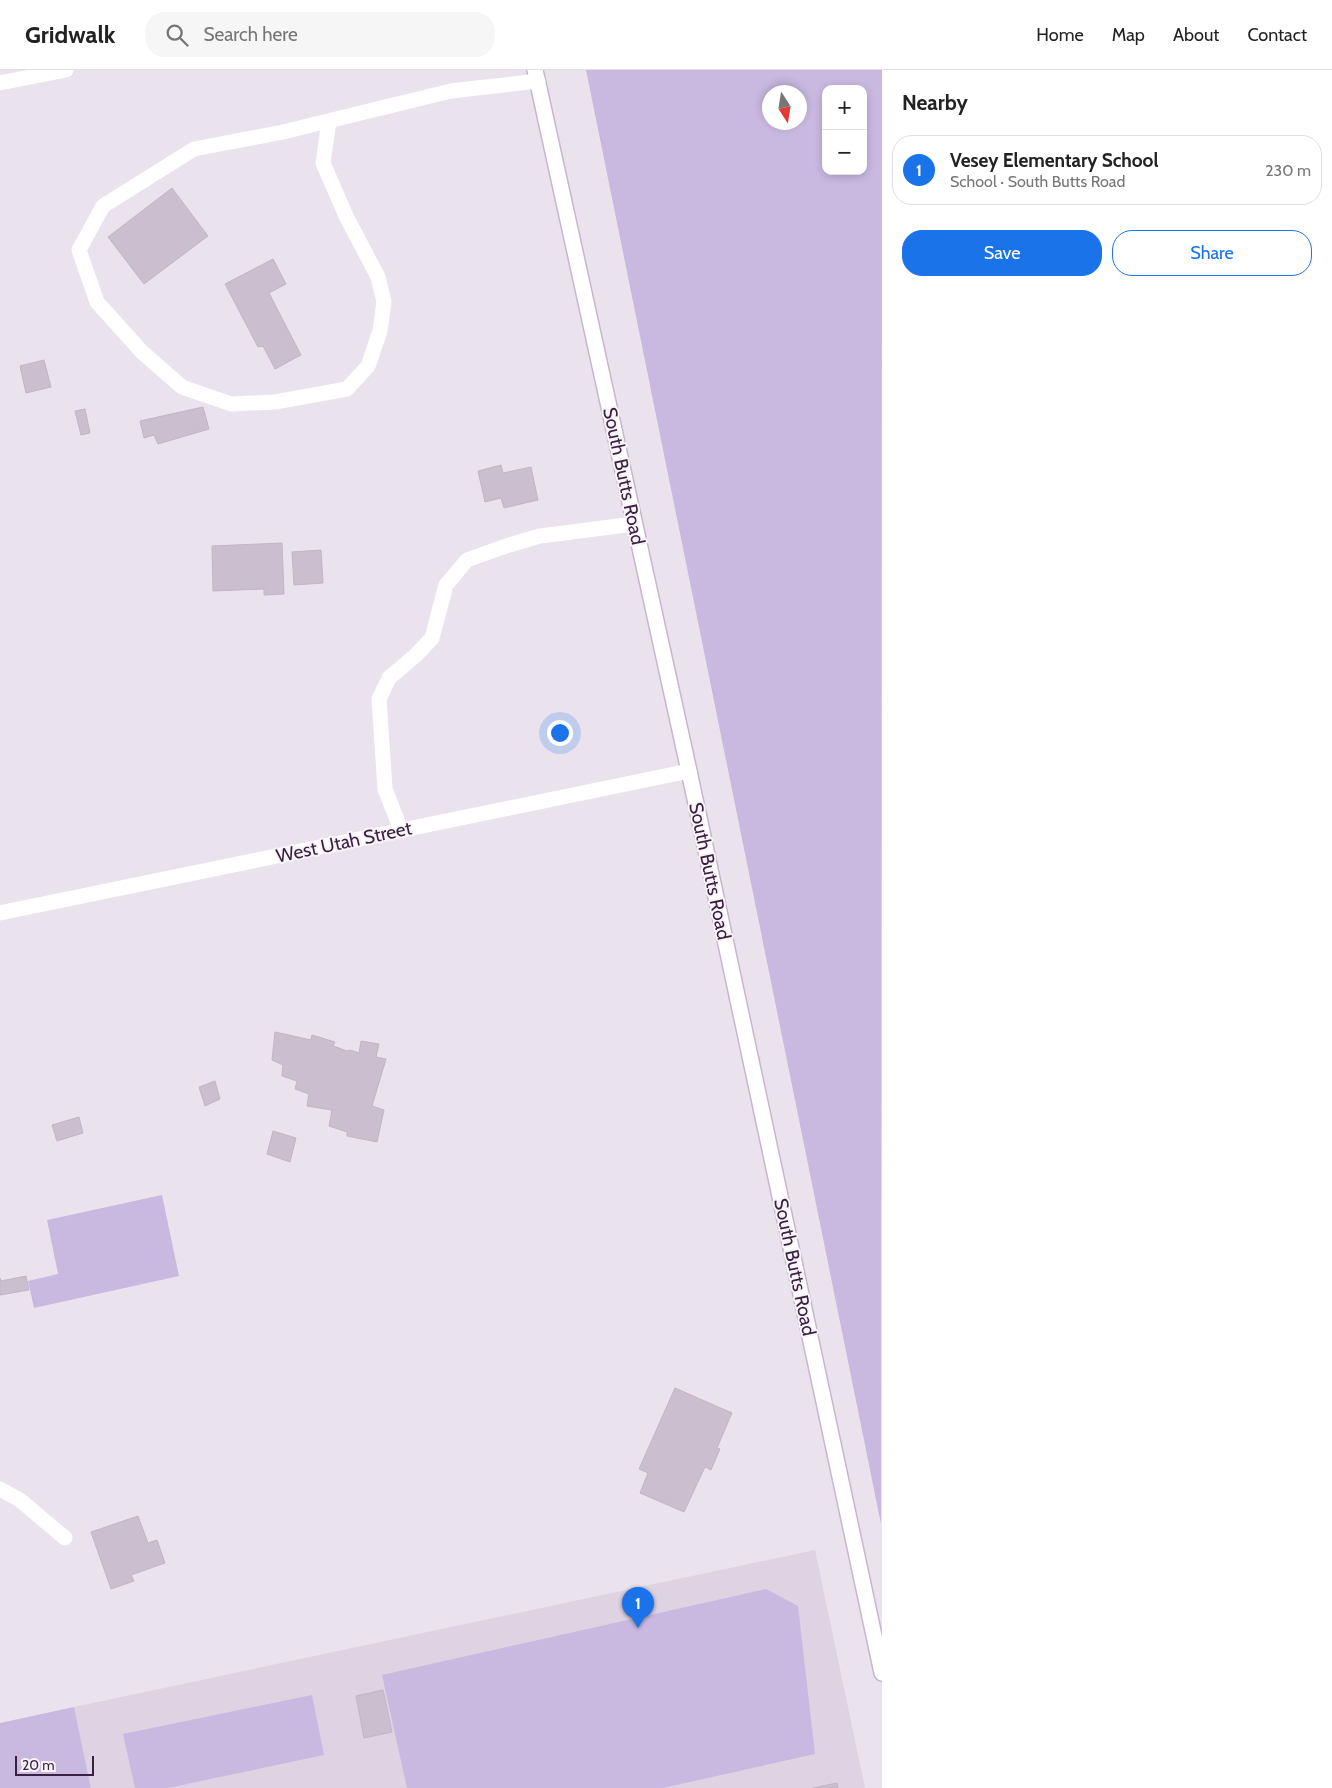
<!DOCTYPE html>
<meta charset="utf-8">
<style>
:root{--surface:#fff;--page:#f6f6f6;--text:#222;--muted:#767676;--line:#e0e0e0;--accent:#1a73e8}
body{margin:0;font-family:Cabin,sans-serif;background:var(--page);color:var(--text)}
.controls{position:absolute;right:15px;top:15px;display:grid;overflow:hidden;border-radius:10px;box-shadow:0 2px 8px #0003}
.controls button{width:45px;height:45px;display:grid;place-items:center;padding:0;border:0;border-bottom:1px solid var(--line);background:var(--surface);color:var(--text);font:25px sans-serif}
.compass{position:absolute;left:762px;top:15px;width:45px;height:45px;border-radius:50%;background:var(--surface);box-shadow:0 2px 8px #0003;rotate:168deg}
.scale{position:absolute;left:15px;bottom:12px;width:79px;box-sizing:border-box;padding-left:5px;border:2px solid #3c2042;border-top:0;font-size:14px;line-height:18px;white-space:nowrap;color:#3c2042;-webkit-text-stroke:4px #f8f4fa;paint-order:stroke}
.you{position:absolute;left:559px;top:662px;width:18px;height:18px;margin:-12px;border:4px solid #fff;border-radius:50%;background:#1a73e8;box-shadow:0 0 0 8px #1a73e833}
.badge{display:grid;place-items:center;width:32px;height:32px;border-radius:50%;background:var(--accent);color:#fff;font-size:16px;font-weight:700}
.pin{position:absolute;translate:-50% -41px;filter:drop-shadow(0 1px 2px #0008)}
.pin::after{content:'';position:absolute;top:26px;width:18px;height:15px;background:inherit;clip-path:polygon(0 0,100% 0,50% 100%)}
.list{margin:0;padding:0;list-style:none}
h2{display:flex;justify-content:space-between;align-items:center;height:65px;margin:0;padding:0 20px;font-size:21px}
h2 small{font-size:16px;font-weight:400;color:var(--muted)}
.list li{display:grid;grid-template-columns:32px 1fr auto;gap:15px;align-items:center;box-sizing:border-box;height:70px;margin:0 10px 10px;padding:0 10px;border:1px solid var(--line);border-radius:20px}
.list b{display:block;font-size:19px;white-space:nowrap}
.list p{margin:0;font-size:16px;white-space:nowrap;color:var(--muted)}
.list em{font-size:16px;font-style:normal;color:var(--muted)}
.actions{display:flex;gap:10px;padding:15px 20px}
.actions a{flex:1;padding:11px 0;border:1px solid var(--accent);border-radius:20px;text-align:center;font-size:18px;color:var(--accent)}
.actions .main{background:var(--accent);color:#fff}
.icon{flex:none;width:28px;height:28px;fill:none;stroke:currentColor;stroke-width:2;stroke-linecap:round;stroke-linejoin:round}
.map{position:relative;flex:none;width:882px;height:1718px;overflow:hidden}
header{display:flex;align-items:center;gap:30px;box-sizing:border-box;height:70px;padding:0 25px;background:var(--surface);border-bottom:1px solid var(--line)}
header strong{font-size:24px}
nav{display:flex;gap:28px;margin-inline-start:auto;font-size:18px}
.search{width:350px;height:45px;background:var(--page);display:flex;align-items:center;gap:12px;box-sizing:border-box;padding:0 18px;border-radius:20px;color:var(--muted);font-size:19px}
main{display:flex}
aside{flex:1;background:var(--surface)}
.map>svg:first-child{display:block}
.built{fill:#ddd3e2}
.green{fill:#c9b9e1;fill-rule:evenodd}
.building{fill:#cabecf;stroke:#c2b4c9}
.lines{fill:none;stroke-linecap:round;stroke-linejoin:round}
.secondary-casing{stroke:#c8b5cf;stroke-width:18}
.lane{stroke:#fff;stroke-width:15}
.street{stroke:#fff;stroke-width:15}
.secondary{stroke:#fff;stroke-width:15}
.labels{text-anchor:middle;dominant-baseline:central;stroke-width:4;stroke-linejoin:round;paint-order:stroke}
.street-label{font-size:19px;fill:#3c2042;stroke:#f8f4fa}
</style>
<header>
<strong>Gridwalk</strong>
<div class="search"><svg class="icon" aria-label="search" viewBox="0 0 24 24"><circle cx="10" cy="10" r="6"/><path d="M15 15l6 6"/></svg>Search here</div>
<nav><a>Home</a><a>Map</a><a>About</a><a>Contact</a></nav>
</header>
<main>
<div class="map">
<svg width="882" height="1718" viewBox="0 0 882 1718">
<rect width="100%" height="100%" fill="#eae3ee"/>
<path class="built" d="M815,1480l50,238h-774l-17,-81z"/>
<path class="green" d="M586,0h296l-1,1454zM826,19h37v82h-37zM799,22v30h-30v-30z
M162,1125l17,81 -145,32 -6,-27 30,-7 -11,-54z
M766,1519l32,17 17,148 -152,34h-256l-25,-113z
M312,1625l12,60 -156,33h-33l-12,-54z
M74,1637l17,81h-91v-65z"/>
<path class="building" d="M172,118l36,48 -64,48 -36,-47z
M273,189l13,25 -17,9 32,62 -26,14 -12,-23 -5,1 -33,-63z
M44,290l7,27 -25,6 -6,-27z
M203,337l6,22 -51,15 -4,-9 -10,3 -4,-17z
M85,339l5,24 -9,2 -6,-24z
M501,395l2,8 28,-6 7,33 -34,8 -3,-10 -16,4 -7,-31z
M282,473l2,51 -20,1v-6l-51,2 -1,-45z
M321,480l2,33 -29,2 -2,-33z
M275,962l36,8 1,-5 23,7 -2,4 14,5 3,-1 9,3 2,-12 18,3 -3,13 10,2 -14,47 12,4 -7,32 -30,-6v-4l-18,-6 3,-16 -25,-4 2,-12 -14,-5 2,-8 -15,-5 1,-11 -11,-5z
M215,1011l5,18 -15,7 -6,-19z
M79,1047l4,16 -26,8 -5,-16z
M273,1061l23,7 -6,24 -23,-8z
M26,1206l3,14 -29,5v-17l1,3z
M675,1318l57,25 -15,35 3,1 -9,21 -6,-3 -21,45 -44,-19 8,-20 -9,-4z
M138,1446l10,27 9,-3 8,23 -34,12 3,6 -23,8 -20,-57z
M383,1620l9,42 -28,6 -8,-42z
M837,1713l1,5h-25z"/>
<g class="lines">
<defs>
<path id="secondary" d="M535,0l154,701 193,902"/>
</defs>
<use href="#secondary" class="secondary-casing"/>
<path class="lane" d="M329,51l-6,42 23,53 32,61 6,25 -4,29 -12,35 -21,23 -72,13 -44,2 -49,-17 -40,-35 -45,-50 -18,-52 24,-44 91,-57 89,-17 168,-41 87,-10
M401,760l-16,-41 -6,-90 10,-21 27,-23 16,-17 14,-53 21,-25 42,-15 31,-9 94,-12
M0,1419l20,11 45,38"/>
<path class="street" d="M0,13l66,-13
M0,843l689,-142"/>
<use href="#secondary" class="secondary"/>
</g>
<g class="labels">
<g class="street-label">
<text transform="translate(624 406) rotate(78)">South Butts Road</text>
<text transform="translate(344 772) rotate(-12)">West Utah Street</text>
<text transform="translate(710 801) rotate(78)">South Butts Road</text>
<text transform="translate(795 1197) rotate(78)">South Butts Road</text>
</g>
</g>
</svg>
<div class="controls">
<button>+</button>
<button>−</button>
</div>
<svg class="compass" viewBox="-18 -18 36 36"><path d="M0-13l5 13h-10z" fill="#e53935"/><path d="M0 13l5-13h-10z" fill="#767676"/></svg>
<div class="scale">20 m</div>
<div class="you"></div>
<div class="pin badge" style="left:638px;top:1558px">1</div>
</div>
<aside>
<h2>Nearby<small></small></h2>
<ul class="list">
<li><span class="badge">1</span><div><b>Vesey Elementary School</b><p>School · South Butts Road</p></div><em>230 m</em></li>
</ul>
<div class="actions"><a class="main">Save</a><a>Share</a></div>
</aside>
</main>
